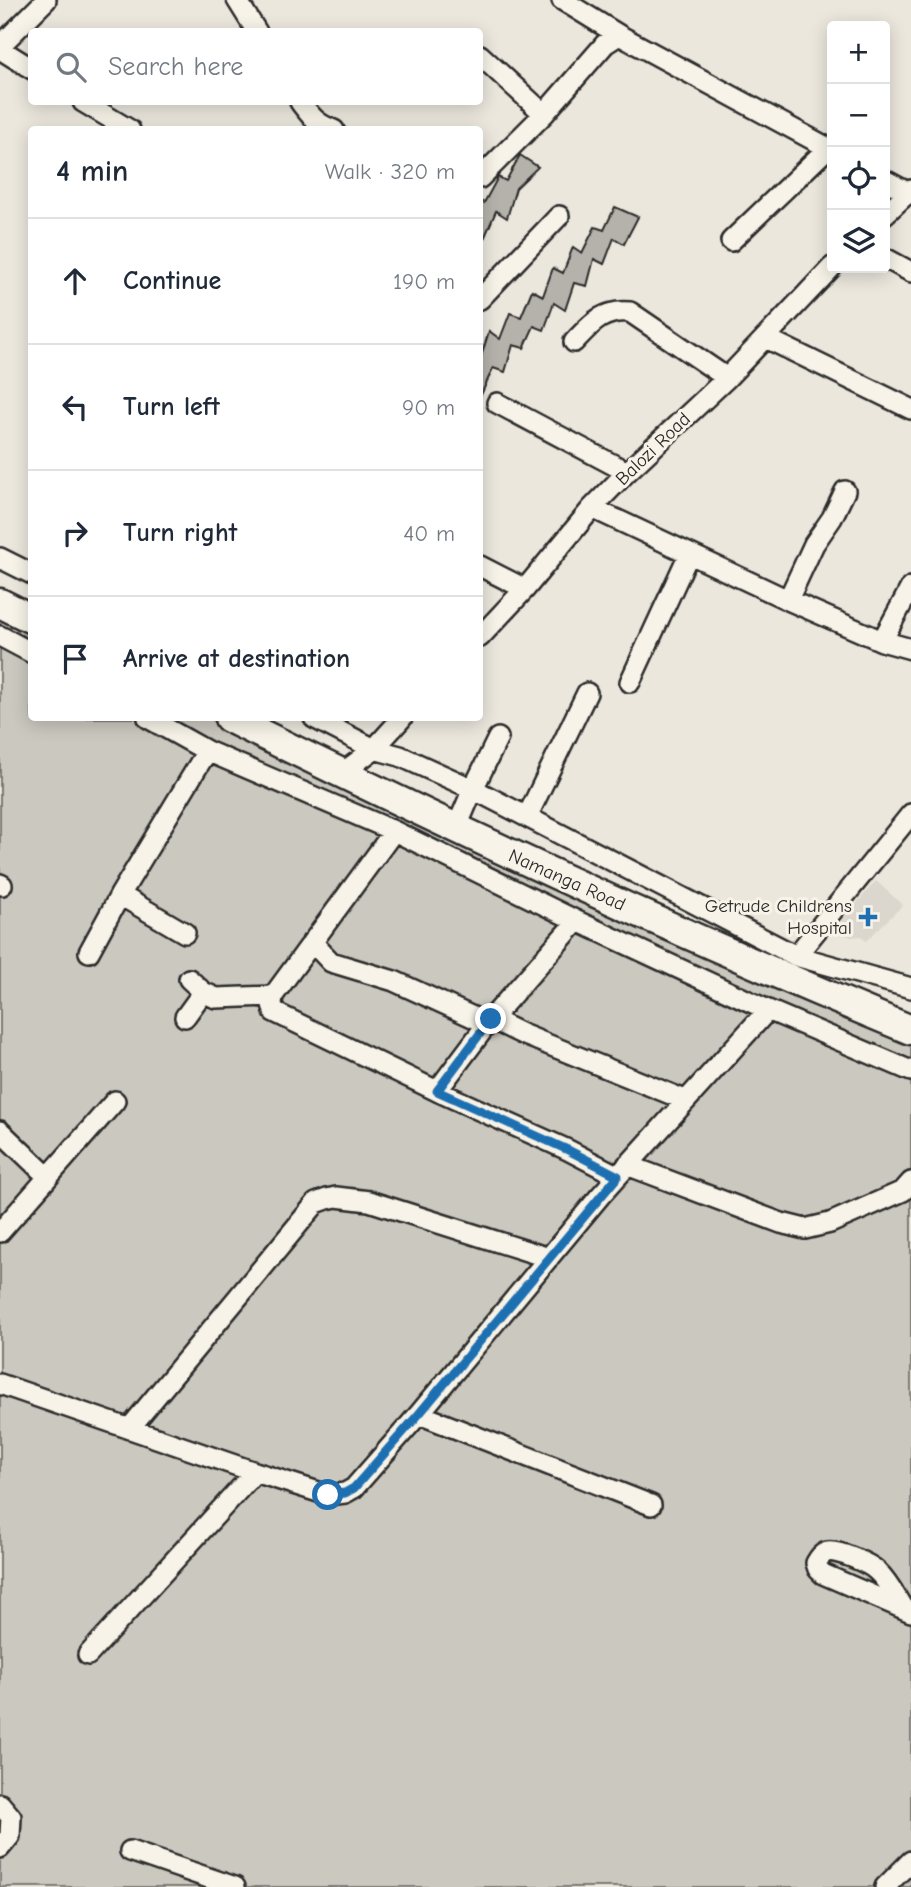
<!DOCTYPE html>
<meta charset="utf-8">
<style>
:root{--surface:#fff;--page:#f6f6f7;--text:#1f2937;--muted:#747a83;--line:#e0e1e3}
body{margin:0;font-family:"Comic Neue",sans-serif;background:var(--page);color:var(--text)}
.controls{position:absolute;right:21px;top:21px;display:grid;overflow:hidden;border-radius:7px;box-shadow:0 4px 18px #0003}
.controls button{width:63px;height:63px;display:grid;place-items:center;padding:0;border:0;border-bottom:2px solid var(--line);background:var(--surface);color:var(--text);font:35px sans-serif}
.stop{position:absolute;width:21px;height:21px;margin:-16px;border:5px solid #1f6fb2;border-radius:50%;background:#fff}
.stop.end{background:#1f6fb2;border-color:#fff;box-shadow:0 2px 7px #0008}
.list{margin:0;padding:0;list-style:none}
h2{display:flex;justify-content:space-between;align-items:center;height:91px;margin:0;padding:0 28px;font-size:30px}
h2 small{font-size:23px;font-weight:400;color:var(--muted)}
.list li{display:grid;grid-template-columns:46px 1fr auto;gap:21px;align-items:center;box-sizing:border-box;height:126px;padding:0 28px;border-top:2px solid var(--line)}
.list b{display:block;font-size:26px;white-space:nowrap}
.list em{font-size:23px;font-style:normal;color:var(--muted)}
.icon{flex:none;width:38px;height:38px;fill:none;stroke:currentColor;stroke-width:2;stroke-linecap:round;stroke-linejoin:round}
.map{position:relative;flex:none;width:911px;height:1887px;overflow:hidden}
.search{position:absolute;background:var(--surface);box-shadow:0 4px 18px #0003;left:28px;top:28px;width:455px;height:77px;display:flex;align-items:center;gap:18px;box-sizing:border-box;padding:0 24px;border-radius:7px;color:var(--muted);font-size:26px}
.panel{position:absolute;background:var(--surface);box-shadow:0 4px 18px #0003;left:28px;top:126px;width:455px;height:595px;border-radius:7px}
.map>svg:first-child{display:block}
.built{fill:#dbd7ce}
.green{fill:#cbc8bf;stroke:#7b7a75;stroke-width:2}
.building{fill:#b5b2ab;stroke:#2b2b2b;stroke-width:2}
.lines{fill:none;stroke-linecap:round;stroke-linejoin:round}
.minor-casing{stroke:#2b2b2b;stroke-width:24}
.highway-casing{stroke:#2b2b2b;stroke-width:33}
.minor{stroke:#f7f3e8;stroke-width:19}
.highway{stroke:#f7f3e8;stroke-width:28}
.route{stroke:#1f6fb2;stroke-width:9}
.poi-dot{fill:#1f6fb2;stroke:#f7f3e8;stroke-width:2.5}
.labels{text-anchor:middle;dominant-baseline:central;stroke-width:6;stroke-linejoin:round;paint-order:stroke}
.street-label{font-size:19px;fill:#2b2b2b;stroke:#f7f3e8}
.poi-label{font-size:19px;fill:#2b2b2b;stroke:#f7f3e8;text-anchor:end}
</style>
<div class="map">
<svg width="911" height="1887" viewBox="0 0 911 1887">
<rect width="100%" height="100%" fill="#ebe7dd"/>
<filter id="ink" filterUnits="userSpaceOnUse"><feTurbulence type="fractalNoise" baseFrequency=".0143" numOctaves="2"/><feDisplacementMap in="SourceGraphic" scale="14" xChannelSelector="R" yChannelSelector="G"/><feConvolveMatrix kernelMatrix="1 2 1 2 8 2 1 2 1" color-interpolation-filters="sRGB"/></filter>
<g filter="url(#ink)">
<path class="built" d="M876,881l27,24 -37,36 -5,-5 -9,1 -7,-2 -2,-3 -3,2 -6,-5z"/>
<path class="green" d="M0,607l31,15 1,96h195l684,317v852h-911z"/>
<path class="building" d="M520,155l18,12 -22,21 -9,30 -11,-7 -16,37v-47l4,2 14,-26 8,4z
M615,207l23,10 -14,27 -10,-6 -10,26 -10,-5 -7,27 -13,-3 -9,27 -11,-7 -10,27 -10,-4 -10,22 -11,-3 -8,27 -12,-4 -13,29v-37l9,-29 11,8 10,-26 11,4 11,-27 11,6 10,-28 10,5 10,-26 9,6 13,-26 9,3z"/>
<g class="lines">
<defs>
<path id="minor" d="M237,0l20,32
M562,0l57,35
M0,46l46,-46
M0,49l32,20
M480,55l64,59
M83,102l47,28
M300,102c10,13 17,23 34,28
M480,178l64,-64 61,-70 14,-9 213,115
M885,180l26,14
M885,214l26,-24
M731,241l97,-93
M885,258l26,14
M480,299l79,-83
M766,338l145,71
M574,342c17,-18 29,-33 56,-30l97,66
M497,403l130,69
M845,491l-13,27 -18,26 -26,56 94,41 29,8
M592,508l196,92
M0,558l32,16
M480,566l45,23
M0,636l32,17
M480,637l45,-48 67,-81 35,-36 100,-94 105,-111
M882,641l29,-54
M630,682l59,-128
M148,718l59,33 187,80 183,90 191,89 143,61
M314,718l60,31 26,7 73,33 323,167 115,32
M341,774l33,-25 28,-31
M527,817l60,-124
M456,829l17,-40 25,-51
M394,831l-121,165 -1,8 2,8 163,79 54,-72 86,-98
M0,884l2,1
M120,895l65,38
M312,942l19,20 63,19 94,43
M89,952l31,-57 87,-144
M796,956l115,-142
M189,979l14,13 13,6 57,-2
M185,1017l18,-25
M491,1019l31,15 163,66
M437,1091l131,59 50,26
M0,1131l48,46
M627,1165l154,58 24,6 25,-6 73,-32 8,-9
M0,1232l115,-131
M0,1384l255,88
M419,1414l232,91
M129,1429l187,-226 11,-4 9,-2 33,4 180,57
M902,1607c-7,-12 -14,-26 -25,-36 -7,-7 -40,-22 -50,-19 -6,2 -8,6 -11,11l2,6 5,5 88,38
M88,1655l167,-183 73,23 17,-2 9,-5 65,-74 181,-218 168,-186
M0,1804l11,13 -1,19 -10,12
M130,1851l105,36
M885,1887l26,-26"/>
<path id="highway" d="M0,603l32,16
M229,718c224,111 451,217 682,312"/>
</defs>
<use href="#minor" class="minor-casing"/>
<use href="#highway" class="highway-casing"/>
<use href="#minor" class="minor"/>
<use href="#highway" class="highway"/>
</g>
</g>
<g class="lines" filter="url(#ink)">
<path class="route" d="M328,1495l17,-2 9,-5 65,-74 199,-238 -50,-26 -131,-59 54,-72"/>
</g>
<path class="poi-dot" d="M864.5 906.5h7v7h7v7h-7v7h-7v-7h-7v-7h7z"/>
<g class="labels">
<g class="street-label">
<text transform="translate(653 449) rotate(-44)">Balozi Road</text>
<text transform="translate(567 880) rotate(24)">Namanga Road</text>
</g>
<g class="poi-label">
<text x="852" y="906">Getrude Childrens<tspan x="852" dy="22">Hospital</tspan></text>
</g>
</g>
</svg>
<div class="controls">
<button>+</button>
<button>−</button>
<button><svg class="icon" aria-label="locate" viewBox="0 0 24 24"><circle cx="12" cy="12" r="6"/><path d="M12 2v4M12 18v4M2 12h4M18 12h4"/></svg></button>
<button><svg class="icon" aria-label="layers" viewBox="0 0 24 24"><path d="M12 4l9 5-9 5-9-5zM3 14l9 5 9-5"/></svg></button>
</div>
<div class="stop" style="left:328px;top:1495px"></div>
<div class="stop end" style="left:491px;top:1019px"></div>
<div class="search"><svg class="icon" aria-label="search" viewBox="0 0 24 24"><circle cx="10" cy="10" r="6"/><path d="M15 15l6 6"/></svg>Search here</div>
<section class="panel">
<h2>4 min<small>Walk · 320 m</small></h2>
<ul class="list">
<li><svg class="icon" aria-label="ahead" viewBox="0 0 24 24"><path d="M12 20V5M6 11l6-6 6 6"/></svg><div><b>Continue</b></div><em>190 m</em></li>
<li><svg class="icon" aria-label="left" viewBox="0 0 24 24"><path d="M17 20v-9H6M10 6l-5 5 5 5"/></svg><div><b>Turn left</b></div><em>90 m</em></li>
<li><svg class="icon" aria-label="right" viewBox="0 0 24 24"><path d="M7 20v-9h11M14 6l5 5-5 5"/></svg><div><b>Turn right</b></div><em>40 m</em></li>
<li><svg class="icon" aria-label="arrive" viewBox="0 0 24 24"><path d="M6 21V4h12l-3 4 3 4H6"/></svg><div><b>Arrive at destination</b></div></li>
</ul>
</section>
</div>
